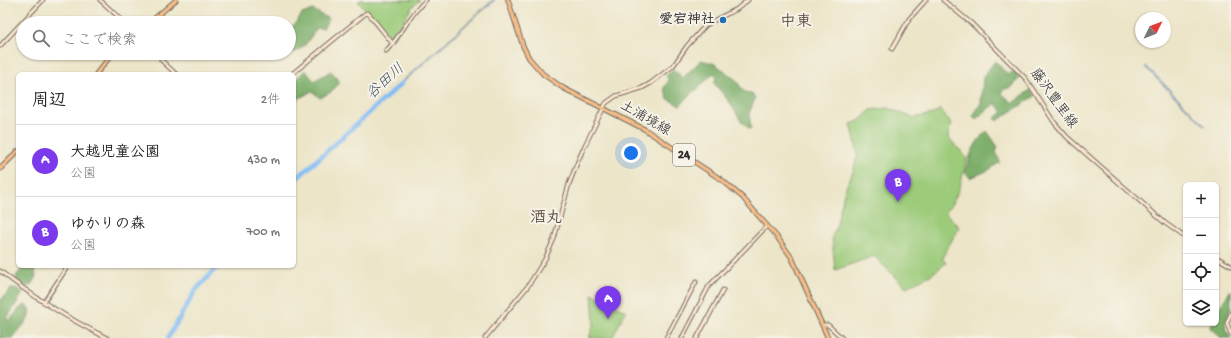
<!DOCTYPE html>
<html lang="ja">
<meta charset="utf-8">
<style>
:root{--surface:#fff;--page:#f2f2f2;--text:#222;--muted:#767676;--line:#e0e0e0;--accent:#7c3aed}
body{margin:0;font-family:"Gochi Hand","Klee One",sans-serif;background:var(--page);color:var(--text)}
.controls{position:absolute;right:12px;bottom:12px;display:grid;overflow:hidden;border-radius:6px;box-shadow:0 1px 3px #0004}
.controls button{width:36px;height:36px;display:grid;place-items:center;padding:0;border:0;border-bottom:1px solid var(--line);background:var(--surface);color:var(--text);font:20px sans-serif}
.compass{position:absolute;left:1135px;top:12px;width:36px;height:36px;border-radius:50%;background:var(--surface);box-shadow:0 1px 3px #0004;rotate:47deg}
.you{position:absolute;left:631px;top:153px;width:14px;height:14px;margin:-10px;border:3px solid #fff;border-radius:50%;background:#1a73e8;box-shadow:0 0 0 6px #1a73e833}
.badge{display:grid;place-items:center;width:26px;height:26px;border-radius:50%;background:var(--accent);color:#fff;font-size:13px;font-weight:700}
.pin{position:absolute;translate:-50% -33px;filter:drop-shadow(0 1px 2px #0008)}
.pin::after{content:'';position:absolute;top:21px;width:14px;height:12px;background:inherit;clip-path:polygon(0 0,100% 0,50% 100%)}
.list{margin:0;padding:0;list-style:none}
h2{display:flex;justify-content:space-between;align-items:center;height:52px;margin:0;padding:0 16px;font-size:17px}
h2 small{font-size:13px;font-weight:400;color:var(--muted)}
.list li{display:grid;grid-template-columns:26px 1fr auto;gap:12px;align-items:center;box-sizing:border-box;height:72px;padding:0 16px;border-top:1px solid var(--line)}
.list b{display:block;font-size:15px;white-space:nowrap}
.list p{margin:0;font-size:13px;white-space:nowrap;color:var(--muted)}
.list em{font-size:13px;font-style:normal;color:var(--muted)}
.icon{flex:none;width:22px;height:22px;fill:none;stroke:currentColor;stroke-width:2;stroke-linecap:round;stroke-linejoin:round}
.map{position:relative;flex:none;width:1231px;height:338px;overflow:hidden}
.search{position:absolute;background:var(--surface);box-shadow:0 1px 3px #0004;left:16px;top:16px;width:280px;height:44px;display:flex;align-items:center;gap:10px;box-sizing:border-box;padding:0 14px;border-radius:22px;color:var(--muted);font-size:15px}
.panel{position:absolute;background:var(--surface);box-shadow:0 1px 3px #0004;left:16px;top:72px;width:280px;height:196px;border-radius:6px}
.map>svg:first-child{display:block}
.green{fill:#9ccb7a;stroke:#647b52}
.forest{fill:#7daf6a;stroke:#546d4a}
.water{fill:#82bdf4;stroke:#567490}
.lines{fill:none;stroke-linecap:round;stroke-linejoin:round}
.river{stroke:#82bdf4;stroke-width:4.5}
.secondary-casing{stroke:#6f6c62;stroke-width:5}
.primary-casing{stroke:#6f6c62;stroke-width:5.5}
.secondary{stroke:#fce5cf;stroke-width:3}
.primary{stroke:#f7bd88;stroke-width:3.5}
.poi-dot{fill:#1f6fb2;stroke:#f7f3e8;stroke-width:1.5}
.labels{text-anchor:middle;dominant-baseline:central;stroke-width:4;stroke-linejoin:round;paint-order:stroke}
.shield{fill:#f7f3e8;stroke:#686764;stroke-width:1}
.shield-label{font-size:13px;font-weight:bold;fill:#2b2b2b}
.poi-label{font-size:14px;font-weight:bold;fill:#2b2b2b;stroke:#f7f3e8;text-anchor:end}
.street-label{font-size:14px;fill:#2b2b2b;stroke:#f7f3e8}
.water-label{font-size:15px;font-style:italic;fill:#455767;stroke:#f7f3e8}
.quarter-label{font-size:16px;font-weight:bold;fill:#625346;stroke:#f7f3e8}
</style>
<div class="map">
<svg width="1231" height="338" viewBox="0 0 1231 338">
<rect width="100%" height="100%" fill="#f7f3e8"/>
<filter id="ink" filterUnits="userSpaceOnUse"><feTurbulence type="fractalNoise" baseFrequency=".025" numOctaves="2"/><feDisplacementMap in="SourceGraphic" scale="8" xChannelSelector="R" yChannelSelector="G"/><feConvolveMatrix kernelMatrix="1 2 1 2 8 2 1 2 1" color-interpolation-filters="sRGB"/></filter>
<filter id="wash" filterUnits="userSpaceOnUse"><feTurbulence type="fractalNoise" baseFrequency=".012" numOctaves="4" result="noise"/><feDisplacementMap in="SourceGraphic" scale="16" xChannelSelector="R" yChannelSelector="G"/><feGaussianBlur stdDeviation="0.9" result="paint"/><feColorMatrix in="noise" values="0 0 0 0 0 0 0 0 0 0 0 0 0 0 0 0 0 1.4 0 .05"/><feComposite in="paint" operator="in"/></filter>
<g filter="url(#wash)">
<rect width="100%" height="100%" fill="#ece5c8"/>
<path class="green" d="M360,0h60l-8,7 -18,30 -3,1 -21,-25 -12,-11z
M889,108l24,10 20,-4 7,-5 11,14 -3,14 19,21c-5,20 -8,40 -22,54l14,15 -17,31 4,5 -14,11 -26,13 -32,-31 -39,14 -3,-33 4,-9 9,-39 8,-17 5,-18 -7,-30 8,-3 12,-11z
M592,294l34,17 -14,27h-23l5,-15z"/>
<path class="forest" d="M313,10l16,9 -6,9h-6l-12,17 -11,8 -2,-3 -3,1v-22l6,-5 7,-10z
M701,60l14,4 21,16 7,11 10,4 2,3 -6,16 2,14 -2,1 -8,-8 -10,-17 -17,-21 3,-7 -4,-3 -16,17 -4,1 -13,15 -12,-7 -4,-11 5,-8 -3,-4 7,-7 10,9z
M995,61l13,14 5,-4 7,7 -10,10 -6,1 -3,4 12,10 17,-13 5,6 -38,25 -2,-3 8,-6 -8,-9 -19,16 -3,-3 8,-13 2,-26z
M305,70l9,11 17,-10 9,11 -9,10 -11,6 -8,-7 -16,9 -2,-3v-15z
M987,131l11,16 -2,5 4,10 -11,8 -19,8 -5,-5c4,-15 9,-32 22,-42z
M29,267l6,4 1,5 -5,9 -5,2 -9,-7 -1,-4 7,-8z
M17,288l6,5 -17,27h4l9,-11 6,-4 5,4 -2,10 -15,19h-13v-37l11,-12z
M1231,290v18l-5,11 -1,5 2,7 4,7h-10l-6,-7 -5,-3 1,-5h5v-11z"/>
<path class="water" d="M493,0h2l-27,23 -69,63 -1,-1z
M1146,66l60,60h-1l-60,-59z"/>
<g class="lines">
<path class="river" d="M294,181l108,-98
M168,338l27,-47 23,-25"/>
</g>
</g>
<g filter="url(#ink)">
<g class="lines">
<defs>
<path id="secondary" d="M100,0l25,23
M943,0l29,24 54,55 28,43 13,15 98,86 21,15
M0,46l43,-46
M892,49l17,-30 17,-19
M386,51c15,-15 23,-36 40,-51
M161,60l15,14
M292,74l74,-61 3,1 24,30
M1216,257l15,9
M0,271c33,26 69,48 107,67
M44,302l24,-36
M1231,313l-4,10 4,11
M823,325h5l14,13
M485,338l43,-52 17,-27 9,-20 15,-55 9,-23 7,-16 21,-42 10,-7 26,-8 9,-5 22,-17 14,-20 18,-20 8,-5 24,-12 11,-9
M666,338l30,-56
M682,338l27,-52 58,-60
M697,338l26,-48"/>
<path id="primary" d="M508,0l15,46 6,12 14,16 20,14 81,41 78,51 20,17 35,40 15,21 36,80
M149,23l27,-23
M96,74l17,-21
M0,169l18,-18"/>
</defs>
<use href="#secondary" class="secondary-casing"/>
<use href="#primary" class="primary-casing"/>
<use href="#secondary" class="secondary"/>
<use href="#primary" class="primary"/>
</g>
</g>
<circle class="poi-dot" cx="723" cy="20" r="4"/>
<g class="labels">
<rect class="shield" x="673" y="144" width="22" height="22" rx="3"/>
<g class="shield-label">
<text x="684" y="155">24</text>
</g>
<g class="poi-label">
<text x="715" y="20">愛宕神社</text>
</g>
<g class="street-label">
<text transform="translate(1053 99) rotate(54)">藤沢豊里線</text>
<text transform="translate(645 119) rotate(30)">土浦境線</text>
</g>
<g class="water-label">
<text transform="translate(386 82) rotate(-42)">谷田川</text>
</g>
<g class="quarter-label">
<text x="796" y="23">中東</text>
<text x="546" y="219">酒丸</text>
</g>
</g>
</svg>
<div class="controls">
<button>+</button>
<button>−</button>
<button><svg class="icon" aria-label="locate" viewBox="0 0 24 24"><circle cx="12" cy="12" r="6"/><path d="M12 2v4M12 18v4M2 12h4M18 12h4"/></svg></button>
<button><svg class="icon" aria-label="layers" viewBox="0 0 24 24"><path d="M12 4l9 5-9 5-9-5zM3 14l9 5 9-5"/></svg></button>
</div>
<svg class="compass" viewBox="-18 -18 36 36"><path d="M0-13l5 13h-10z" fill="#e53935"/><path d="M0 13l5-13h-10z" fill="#767676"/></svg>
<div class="you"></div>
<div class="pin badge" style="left:608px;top:319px">A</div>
<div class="pin badge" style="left:898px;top:202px">B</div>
<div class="search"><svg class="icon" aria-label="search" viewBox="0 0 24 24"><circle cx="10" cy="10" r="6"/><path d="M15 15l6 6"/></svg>ここで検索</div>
<section class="panel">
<h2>周辺<small>2件</small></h2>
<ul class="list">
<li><span class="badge">A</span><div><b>大越児童公園</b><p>公園</p></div><em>430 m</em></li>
<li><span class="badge">B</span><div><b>ゆかりの森</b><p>公園</p></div><em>700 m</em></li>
</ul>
</section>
</div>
